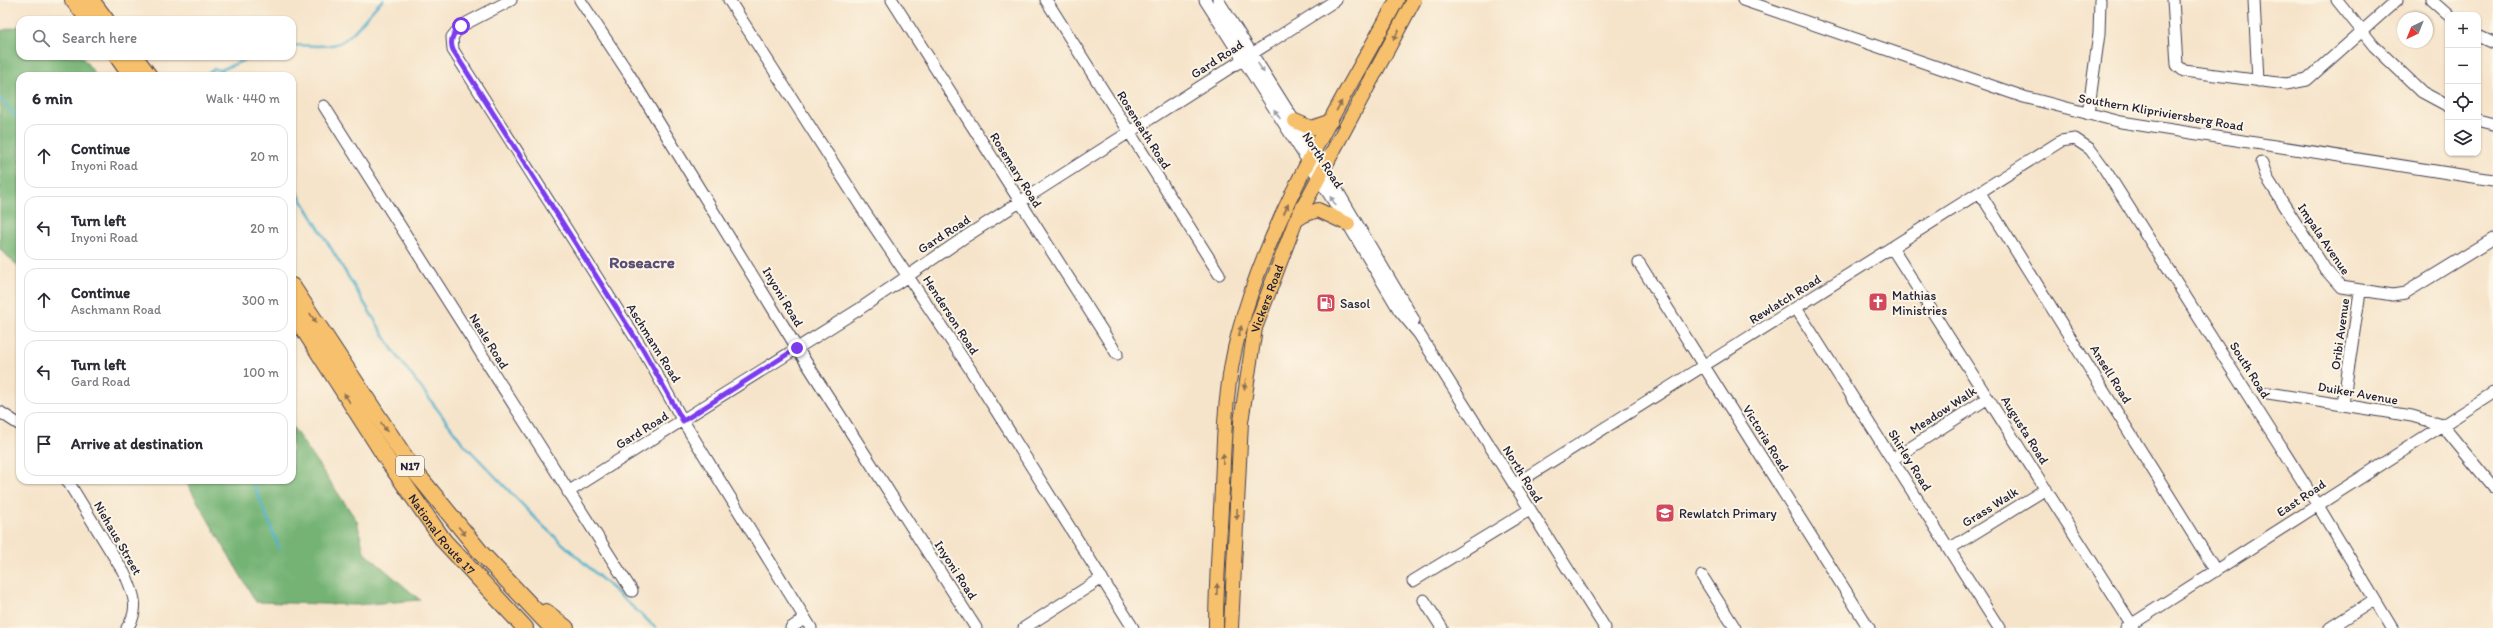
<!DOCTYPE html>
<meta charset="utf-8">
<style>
:root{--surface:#fff;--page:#f2f2f3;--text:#2b2b33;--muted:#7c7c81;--line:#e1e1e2}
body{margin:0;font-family:Itim,sans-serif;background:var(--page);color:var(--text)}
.controls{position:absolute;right:12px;top:12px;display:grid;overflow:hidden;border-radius:8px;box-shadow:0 1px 3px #0004}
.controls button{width:36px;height:36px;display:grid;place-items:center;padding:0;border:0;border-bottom:1px solid var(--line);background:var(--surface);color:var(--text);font:20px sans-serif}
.compass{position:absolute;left:2397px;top:12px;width:36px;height:36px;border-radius:50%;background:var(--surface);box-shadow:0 1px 3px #0004;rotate:223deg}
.stop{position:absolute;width:12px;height:12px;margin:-9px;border:3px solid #7c3aed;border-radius:50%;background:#fff}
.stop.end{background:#7c3aed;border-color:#fff;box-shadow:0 1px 4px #0008}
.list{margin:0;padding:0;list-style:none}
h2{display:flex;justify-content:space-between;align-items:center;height:52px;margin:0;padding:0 16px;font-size:17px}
h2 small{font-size:13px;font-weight:400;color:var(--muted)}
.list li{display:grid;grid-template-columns:26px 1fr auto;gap:12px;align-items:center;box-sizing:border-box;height:64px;margin:0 8px 8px;padding:0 8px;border:1px solid var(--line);border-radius:12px}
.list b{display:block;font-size:15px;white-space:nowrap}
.list p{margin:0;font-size:13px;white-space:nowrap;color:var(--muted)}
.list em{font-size:13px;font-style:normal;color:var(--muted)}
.icon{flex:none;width:22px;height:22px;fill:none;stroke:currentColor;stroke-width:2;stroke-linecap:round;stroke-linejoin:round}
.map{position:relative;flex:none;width:2493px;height:628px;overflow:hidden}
.search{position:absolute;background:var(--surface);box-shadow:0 1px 3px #0004;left:16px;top:16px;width:280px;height:44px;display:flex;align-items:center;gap:10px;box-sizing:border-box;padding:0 14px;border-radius:12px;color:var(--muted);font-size:15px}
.panel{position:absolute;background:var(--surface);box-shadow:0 1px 3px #0004;left:16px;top:72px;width:280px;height:412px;border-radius:12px}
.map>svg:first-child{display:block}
.forest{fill:#74b374;stroke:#4b6a58}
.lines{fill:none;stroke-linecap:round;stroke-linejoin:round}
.stream{stroke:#4cb0cb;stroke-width:2.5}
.minor-casing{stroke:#423f50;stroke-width:13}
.major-casing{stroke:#423f50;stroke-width:16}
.highway-casing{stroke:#423f50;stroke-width:18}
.minor{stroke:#fff;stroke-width:11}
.major{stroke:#f7c06c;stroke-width:14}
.highway{stroke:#f7c06c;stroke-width:16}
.oneway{fill:#8c7154}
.oneway2{fill:#9c9ca7}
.route{stroke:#7c3aed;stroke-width:5}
.labels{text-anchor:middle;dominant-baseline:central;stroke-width:4;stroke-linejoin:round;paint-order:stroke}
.shield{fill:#fcf5e5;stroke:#63616e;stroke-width:1}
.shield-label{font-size:12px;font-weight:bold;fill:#22223b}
.street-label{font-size:13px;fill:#22223b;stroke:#fcf5e5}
.poi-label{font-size:13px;fill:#22223b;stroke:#fcf5e5;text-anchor:start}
.district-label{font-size:17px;font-weight:bold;fill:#5b4e75;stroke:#fcf5e5}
</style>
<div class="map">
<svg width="2493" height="628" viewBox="0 0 2493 628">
<rect width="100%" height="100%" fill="#fcf5e5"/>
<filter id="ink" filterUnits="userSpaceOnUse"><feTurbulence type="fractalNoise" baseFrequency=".025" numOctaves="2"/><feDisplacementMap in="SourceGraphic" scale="8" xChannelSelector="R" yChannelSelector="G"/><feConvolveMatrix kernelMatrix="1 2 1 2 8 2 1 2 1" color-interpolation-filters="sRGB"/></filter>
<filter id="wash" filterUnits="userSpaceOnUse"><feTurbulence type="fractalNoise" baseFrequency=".012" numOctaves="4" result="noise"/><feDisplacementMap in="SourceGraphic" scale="16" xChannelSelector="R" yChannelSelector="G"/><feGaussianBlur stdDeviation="0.9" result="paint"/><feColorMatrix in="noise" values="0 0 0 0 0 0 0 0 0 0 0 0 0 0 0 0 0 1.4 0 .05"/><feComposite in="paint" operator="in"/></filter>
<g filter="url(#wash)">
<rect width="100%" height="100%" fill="#f6e4ca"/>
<path class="forest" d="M20,26v30h61l16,20h-77v192l-20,-19v-218z
M292,426l65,95 7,31 56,48 -64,5 -100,-3 -71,-122h107z"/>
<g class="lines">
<path class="stream" d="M292,45c13,0 31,3 44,-1 16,-4 33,-33 47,-44
M221,70l4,6
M205,76l9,-7 7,1 33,-14
M0,98l20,23
M292,184l102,168 68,90 80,83 114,103
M252,480l28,70"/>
</g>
</g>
<g filter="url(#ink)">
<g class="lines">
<defs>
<path id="minor" d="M511,0l-50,26 -9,11 1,13 190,300 40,71 128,207
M580,0l49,74 168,274 179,280
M729,0l135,211 106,158 163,259
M892,0l225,354
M1046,0l173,274
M1205,0l143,224 51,86 20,24 186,294
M1218,0l106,168 90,152
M1743,0l281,97 97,25 372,58
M2173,0l4,65 7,6 102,13 21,-4 90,-80
M2254,0l4,81
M2337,0l37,46 48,46 26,14
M2431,0l17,15
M2478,36l15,7
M324,106l308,485
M2088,114l11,-80 1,-34
M2478,120l15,4
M2262,163l5,15 58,91 16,18 52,8 12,-2 88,-54
M1980,193l236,378
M1892,248l242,380
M1639,263l230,365
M1796,308l203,320
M2268,393l144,23 30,9 51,62
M2343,404l17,-112
M0,412l20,13
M1893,459l95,-61
M67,480l59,96c8,19 14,34 1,52
M1514,485l547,-344 14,-2 15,10 14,19 213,336 75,124
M568,492l290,-182 107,-73 371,-237
M1949,549l97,-60
M1702,576l33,52
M1413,581l116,-71
M1424,600l18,28
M791,628l14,-10
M1024,628l78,-50
M2126,628l367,-235
M2330,628l44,-28"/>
<g id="major">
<path d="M1295,121l16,7 20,-7"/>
<path d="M1296,220l8,-5 14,-5 30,14"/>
<path d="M1216,628c0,-47 4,-94 6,-140 2,-53 3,-105 17,-156 32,-119 100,-225 158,-332"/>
<path id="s1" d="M1231,628l10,-206 14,-94 41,-108 118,-220"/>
</g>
<g id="highway">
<path d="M73,0l16,20"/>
<path d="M91,0l15,20"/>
<path d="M117,56l14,20"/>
<path d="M134,56l15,20"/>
<path d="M292,286l120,182 70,86 70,74"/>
<path id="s2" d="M292,311l96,150 56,80 81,87"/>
<path d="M546,612l20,16"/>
</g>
</defs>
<use href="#minor" class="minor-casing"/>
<use href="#major" class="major-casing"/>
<use href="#highway" class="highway-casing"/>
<use href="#minor" class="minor"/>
<use href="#major" class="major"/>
<use href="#highway" class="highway"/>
</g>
<defs><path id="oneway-solid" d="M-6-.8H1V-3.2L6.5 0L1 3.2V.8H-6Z"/></defs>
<g class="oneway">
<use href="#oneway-solid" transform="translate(1396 35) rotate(118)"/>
<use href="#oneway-solid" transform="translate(1339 106) rotate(-61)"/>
<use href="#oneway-solid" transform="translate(1286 209) rotate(-65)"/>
<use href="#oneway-solid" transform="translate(313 318) rotate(57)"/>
<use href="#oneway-solid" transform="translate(1240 331) rotate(-75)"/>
<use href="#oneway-solid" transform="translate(1245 384) rotate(99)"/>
<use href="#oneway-solid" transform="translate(347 398) rotate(-122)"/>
<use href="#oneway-solid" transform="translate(384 427) rotate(56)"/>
<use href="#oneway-solid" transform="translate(1223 459) rotate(-88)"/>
<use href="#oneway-solid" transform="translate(1237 514) rotate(92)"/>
<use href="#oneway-solid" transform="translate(462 531) rotate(50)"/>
<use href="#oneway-solid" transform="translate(1217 589) rotate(-88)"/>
</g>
<g class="oneway2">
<use href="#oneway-solid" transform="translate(1261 68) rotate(57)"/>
<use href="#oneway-solid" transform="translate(1277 114) rotate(-123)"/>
<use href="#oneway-solid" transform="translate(1333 201) rotate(-122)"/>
</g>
</g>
<g class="lines" filter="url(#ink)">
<path class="route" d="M461,26c-8,8 -12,14 -8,24l190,300 40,71 114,-73"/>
</g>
<defs>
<symbol id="church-square" viewBox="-11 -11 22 22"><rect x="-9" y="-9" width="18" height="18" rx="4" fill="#d1495b" stroke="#fcf5e5"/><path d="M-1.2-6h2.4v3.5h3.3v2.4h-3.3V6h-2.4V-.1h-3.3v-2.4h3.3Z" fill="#fff"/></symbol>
<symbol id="fuel-square" viewBox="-11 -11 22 22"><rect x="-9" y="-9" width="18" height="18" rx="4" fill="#d1495b" stroke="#fcf5e5"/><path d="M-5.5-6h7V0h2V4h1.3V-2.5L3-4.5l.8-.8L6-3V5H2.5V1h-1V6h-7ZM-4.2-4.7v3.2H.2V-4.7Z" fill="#fff"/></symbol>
<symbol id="school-square" viewBox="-11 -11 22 22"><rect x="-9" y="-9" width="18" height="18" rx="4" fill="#d1495b" stroke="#fcf5e5"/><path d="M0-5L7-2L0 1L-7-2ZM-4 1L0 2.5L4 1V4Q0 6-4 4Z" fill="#fff"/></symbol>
</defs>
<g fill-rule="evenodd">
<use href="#church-square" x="1867" y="291" width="22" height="22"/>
<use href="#fuel-square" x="1315" y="292" width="22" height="22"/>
<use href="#school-square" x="1654" y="502" width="22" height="22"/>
</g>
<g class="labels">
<rect class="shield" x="396" y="456" width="28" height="20" rx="3"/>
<g class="shield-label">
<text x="410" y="466">N17</text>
</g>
<g class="street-label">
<text transform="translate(1217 59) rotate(-33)">Gard Road</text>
<text transform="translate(2161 112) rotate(10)">Southern Klipriviersberg Road</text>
<text transform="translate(1144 130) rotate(58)">Roseneath Road</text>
<text transform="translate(1323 160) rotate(57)">North Road</text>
<text transform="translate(1016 170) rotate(58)">Rosemary Road</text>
<text transform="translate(944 234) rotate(-33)">Gard Road</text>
<text transform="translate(2324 239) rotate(56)">Impala Avenue</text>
<text transform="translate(783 297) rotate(59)">Inyoni Road</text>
<text stroke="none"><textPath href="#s1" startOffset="333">Vickers Road</textPath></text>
<text transform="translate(1785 299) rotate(-32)">Rewlatch Road</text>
<text transform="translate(951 315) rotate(57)">Henderson Road</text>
<text transform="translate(2340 334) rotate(-82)">Oribi Avenue</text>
<text transform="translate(489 341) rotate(58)">Neale Road</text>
<text transform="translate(654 343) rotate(58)">Aschmann Road</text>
<text transform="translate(2250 370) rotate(58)">South Road</text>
<text transform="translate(2111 374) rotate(58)">Ansell Road</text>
<text transform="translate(2358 393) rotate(10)">Duiker Avenue</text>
<text transform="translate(1943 410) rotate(-33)">Meadow Walk</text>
<text transform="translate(642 430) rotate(-32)">Gard Road</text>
<text transform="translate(2025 430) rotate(58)">Augusta Road</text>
<text transform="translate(1766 438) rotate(58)">Victoria Road</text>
<text transform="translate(1910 460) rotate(58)">Shirley Road</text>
<text transform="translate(1523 474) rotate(58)">North Road</text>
<text transform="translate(2301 498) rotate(-34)">East Road</text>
<text transform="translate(1990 507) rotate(-32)">Grass Walk</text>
<text stroke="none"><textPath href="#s2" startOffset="269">National Route 17</textPath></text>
<text transform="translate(118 538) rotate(60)">Niehaus Street</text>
<text transform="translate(956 570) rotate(57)">Inyoni Road</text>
</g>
<g class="poi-label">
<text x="1892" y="295">Mathias<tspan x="1892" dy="15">Ministries</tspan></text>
<text x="1340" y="303">Sasol</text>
<text x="1679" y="513">Rewlatch Primary</text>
</g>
<g class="district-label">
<text x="642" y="262">Roseacre</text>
</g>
</g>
</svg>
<div class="controls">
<button>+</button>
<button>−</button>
<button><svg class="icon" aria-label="locate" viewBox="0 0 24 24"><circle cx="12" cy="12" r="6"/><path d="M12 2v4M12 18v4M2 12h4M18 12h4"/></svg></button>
<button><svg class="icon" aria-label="layers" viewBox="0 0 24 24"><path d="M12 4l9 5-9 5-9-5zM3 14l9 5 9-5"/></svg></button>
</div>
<svg class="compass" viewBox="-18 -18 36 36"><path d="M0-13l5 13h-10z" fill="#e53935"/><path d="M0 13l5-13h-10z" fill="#7c7c81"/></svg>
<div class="stop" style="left:461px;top:26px"></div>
<div class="stop end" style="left:797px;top:348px"></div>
<div class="search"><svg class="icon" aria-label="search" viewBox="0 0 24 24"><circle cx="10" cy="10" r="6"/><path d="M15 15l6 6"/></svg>Search here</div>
<section class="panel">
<h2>6 min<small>Walk · 440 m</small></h2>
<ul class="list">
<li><svg class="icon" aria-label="ahead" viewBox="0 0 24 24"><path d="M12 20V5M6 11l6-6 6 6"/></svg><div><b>Continue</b><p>Inyoni Road</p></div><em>20 m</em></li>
<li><svg class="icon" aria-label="left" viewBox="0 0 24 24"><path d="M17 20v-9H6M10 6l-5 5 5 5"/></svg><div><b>Turn left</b><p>Inyoni Road</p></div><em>20 m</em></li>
<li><svg class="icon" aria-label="ahead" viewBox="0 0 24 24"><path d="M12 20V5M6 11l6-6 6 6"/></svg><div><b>Continue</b><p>Aschmann Road</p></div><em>300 m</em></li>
<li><svg class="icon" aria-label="left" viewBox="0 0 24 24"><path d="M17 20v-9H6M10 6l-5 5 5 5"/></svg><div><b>Turn left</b><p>Gard Road</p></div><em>100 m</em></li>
<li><svg class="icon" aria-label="arrive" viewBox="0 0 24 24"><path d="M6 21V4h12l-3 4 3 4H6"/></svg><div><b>Arrive at destination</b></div></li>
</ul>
</section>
</div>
